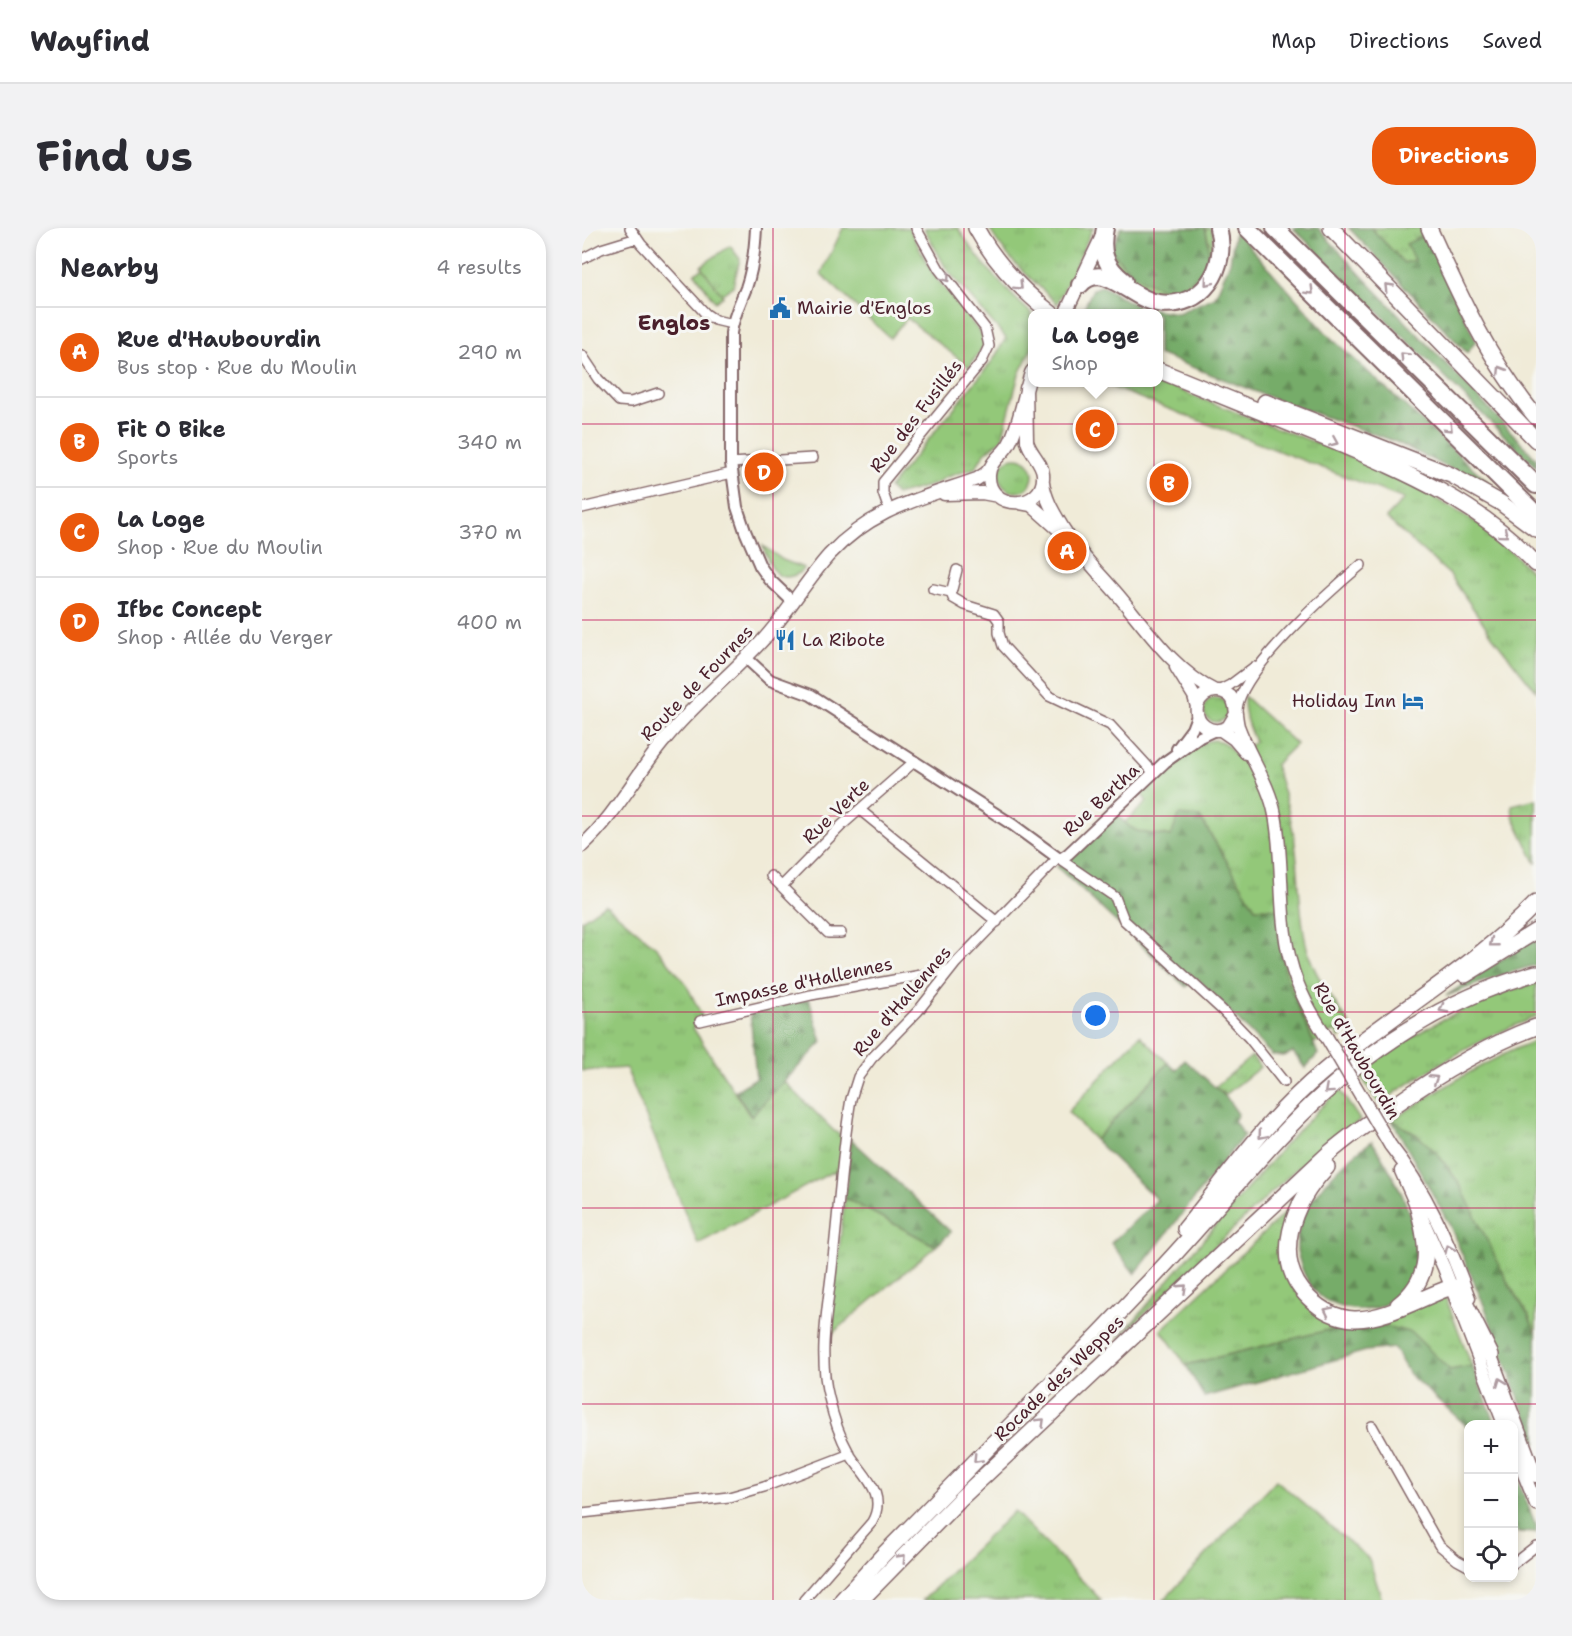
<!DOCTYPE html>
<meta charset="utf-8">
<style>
:root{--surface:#fff;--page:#f2f2f3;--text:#2b2b33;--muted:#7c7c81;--line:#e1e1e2;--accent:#ea580c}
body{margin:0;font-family:"Shantell Sans",sans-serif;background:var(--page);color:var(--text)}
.controls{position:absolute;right:18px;bottom:18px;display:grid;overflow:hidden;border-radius:12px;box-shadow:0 3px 9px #0003}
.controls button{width:54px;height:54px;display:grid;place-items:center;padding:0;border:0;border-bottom:2px solid var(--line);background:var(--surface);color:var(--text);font:30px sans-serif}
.you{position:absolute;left:514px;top:788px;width:21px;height:21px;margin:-15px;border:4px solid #fff;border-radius:50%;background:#1a73e8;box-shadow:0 0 0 9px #1a73e833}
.badge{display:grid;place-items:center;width:39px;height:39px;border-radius:50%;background:var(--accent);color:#fff;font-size:20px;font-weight:700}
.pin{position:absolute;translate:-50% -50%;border:3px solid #fff;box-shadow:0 2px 6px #0006}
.popup{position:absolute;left:446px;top:81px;width:135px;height:78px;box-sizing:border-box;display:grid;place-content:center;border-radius:12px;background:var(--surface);filter:drop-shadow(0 2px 4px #0005);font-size:20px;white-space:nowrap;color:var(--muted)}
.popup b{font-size:22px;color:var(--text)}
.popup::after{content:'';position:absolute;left:50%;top:100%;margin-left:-12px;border:12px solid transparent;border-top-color:var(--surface)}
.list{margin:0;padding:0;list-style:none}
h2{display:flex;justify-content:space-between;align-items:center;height:78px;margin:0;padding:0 24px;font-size:26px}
h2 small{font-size:20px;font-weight:400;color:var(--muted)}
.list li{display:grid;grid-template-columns:39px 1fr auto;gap:18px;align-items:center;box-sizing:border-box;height:90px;padding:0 24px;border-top:2px solid var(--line)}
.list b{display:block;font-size:22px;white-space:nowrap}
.list p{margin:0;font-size:20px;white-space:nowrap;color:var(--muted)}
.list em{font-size:20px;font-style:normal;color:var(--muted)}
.icon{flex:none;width:33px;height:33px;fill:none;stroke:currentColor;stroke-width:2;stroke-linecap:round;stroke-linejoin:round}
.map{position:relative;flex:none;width:954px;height:1372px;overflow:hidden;border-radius:24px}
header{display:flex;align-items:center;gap:36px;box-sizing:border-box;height:84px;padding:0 30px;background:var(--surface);border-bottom:2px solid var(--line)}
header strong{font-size:28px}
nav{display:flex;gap:33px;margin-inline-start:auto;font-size:21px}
.intro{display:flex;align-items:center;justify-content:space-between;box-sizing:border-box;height:144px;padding:0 36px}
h1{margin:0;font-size:42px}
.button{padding:15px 27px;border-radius:24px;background:var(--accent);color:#fff;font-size:21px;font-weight:700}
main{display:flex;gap:36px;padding:0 36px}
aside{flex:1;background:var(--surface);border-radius:24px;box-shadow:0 3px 9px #0003}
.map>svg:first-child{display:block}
.grass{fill:url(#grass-tufts);stroke:#6e7452;stroke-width:1.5}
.forest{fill:url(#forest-firs);stroke:#60664a;stroke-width:1.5}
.green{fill:#93c879;stroke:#6e7452;stroke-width:1.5}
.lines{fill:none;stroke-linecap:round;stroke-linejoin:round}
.minor-casing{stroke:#846668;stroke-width:12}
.tertiary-casing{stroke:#846668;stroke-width:14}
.secondary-casing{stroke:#846668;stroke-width:15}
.trunk-casing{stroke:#846668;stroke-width:18}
.motorway-casing{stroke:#846668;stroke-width:20}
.minor{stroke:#fff;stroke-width:9}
.tertiary{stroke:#fff;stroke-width:10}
.secondary{stroke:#fff;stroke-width:12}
.trunk{stroke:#fff;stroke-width:15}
.motorway{stroke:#fff;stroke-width:16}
.secondary-bridge-casing{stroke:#846668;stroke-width:15;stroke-linecap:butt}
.secondary-bridge{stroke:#fff;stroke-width:12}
.oneway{stroke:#ae9aa0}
.grid{fill:none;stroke:#c2185b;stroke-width:1.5;stroke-opacity:0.55}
.labels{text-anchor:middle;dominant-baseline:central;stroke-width:6;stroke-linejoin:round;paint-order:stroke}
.poi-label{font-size:18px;fill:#4a1f2b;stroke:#f6f6f2;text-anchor:start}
.street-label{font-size:18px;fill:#4a1f2b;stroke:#f6f6f2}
.quarter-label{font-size:21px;font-weight:bold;fill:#4a1f2b;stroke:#f6f6f2}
</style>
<header>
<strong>Wayfind</strong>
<nav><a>Map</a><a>Directions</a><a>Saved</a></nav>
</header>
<div class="intro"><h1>Find us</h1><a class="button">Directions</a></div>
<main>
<aside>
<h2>Nearby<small>4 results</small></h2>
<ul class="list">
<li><span class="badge">A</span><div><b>Rue d'Haubourdin</b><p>Bus stop · Rue du Moulin</p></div><em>290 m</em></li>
<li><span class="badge">B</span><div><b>Fit O Bike</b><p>Sports</p></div><em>340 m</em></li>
<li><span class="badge">C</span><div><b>La Loge</b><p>Shop · Rue du Moulin</p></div><em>370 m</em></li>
<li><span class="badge">D</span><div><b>Ifbc Concept</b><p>Shop · Allée du Verger</p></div><em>400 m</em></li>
</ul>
</aside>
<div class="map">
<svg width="954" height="1372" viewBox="0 0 954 1372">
<defs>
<pattern id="grass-tufts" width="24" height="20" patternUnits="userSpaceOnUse" patternTransform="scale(1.5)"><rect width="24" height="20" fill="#93c879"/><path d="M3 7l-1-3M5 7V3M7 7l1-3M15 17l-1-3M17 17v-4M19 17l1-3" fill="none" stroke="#80ab69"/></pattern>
<pattern id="forest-firs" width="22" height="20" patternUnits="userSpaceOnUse" patternTransform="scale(1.5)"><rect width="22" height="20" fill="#76ac69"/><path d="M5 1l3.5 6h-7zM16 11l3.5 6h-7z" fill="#638b57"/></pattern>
</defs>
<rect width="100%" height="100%" fill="#f6f6f2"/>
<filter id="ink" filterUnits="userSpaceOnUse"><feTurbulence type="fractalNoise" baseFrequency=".0167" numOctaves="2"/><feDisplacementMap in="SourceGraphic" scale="12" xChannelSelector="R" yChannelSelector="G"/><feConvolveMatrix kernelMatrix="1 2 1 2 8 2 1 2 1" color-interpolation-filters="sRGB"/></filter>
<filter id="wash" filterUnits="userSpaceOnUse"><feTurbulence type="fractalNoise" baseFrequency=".008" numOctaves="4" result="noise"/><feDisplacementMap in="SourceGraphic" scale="24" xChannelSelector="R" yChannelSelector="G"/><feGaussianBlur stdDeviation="1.35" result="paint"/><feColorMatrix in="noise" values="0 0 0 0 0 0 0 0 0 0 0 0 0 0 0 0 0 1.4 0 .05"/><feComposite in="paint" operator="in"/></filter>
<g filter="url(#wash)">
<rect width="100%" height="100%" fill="#f0ebd8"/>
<path class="grass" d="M342,0h34c21,33 45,60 74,86v34l-13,26 -17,65 -17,14 -10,15 -31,10 -8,6 -40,11 -7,-7 104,-128 13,-22 -59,-68z
M407,0h104l-36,76c-26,-27 -49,-42 -68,-76z
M623,0h5l3,6 -2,32 -9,13 -15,12 -18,4 -18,-4 -17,-11 -17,-16 -4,-6 -2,-8 15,18 83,-26z
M789,0h50l4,7 -10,25 -11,3z
M148,18l10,13 -7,27 -12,9 -20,-29z
M576,152l33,15 144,55 82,38 73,42 46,47v114l-43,-54 -43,-62 -64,-57 18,-19 -303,-116 57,-1z
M417 247a17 17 0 1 1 34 0a17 17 0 1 1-34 0Z
M662,468l52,48 -21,21c9,28 18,57 21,86 4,32 3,65 11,97 7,29 29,55 45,80l-13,10 -4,-7 -21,12 -28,-66 -7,-38 -1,-30 -23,-1 -55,-91 -29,19 -35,-4 -12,-9 23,-21 -6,-9c16,-15 57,-62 81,-51 5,2 10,9 14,13l19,-13c-7,-16 -12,-28 -11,-46z
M622 482a12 12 0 1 1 24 0a12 12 0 1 1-24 0Z
M954,571v65l-23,-48 -1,-11z
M23,676l52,44 29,36 16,32 -9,12 57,88 34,-35 50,50 18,9 -5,33 -15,-1 -134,72 -72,-176 -44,3v-151z
M954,754v35c-57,21 -108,52 -157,87l-20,-31c58,-43 108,-70 177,-91z
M558,807l28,28 -73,77 -27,-28z
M954,812v293l-8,-18 -20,-32 -26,-51 -23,-49 -42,-48 -25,-15c47,-30 92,-59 144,-80z
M670,828l8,11 -35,28 -10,-8z
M757,861l21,31 -64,49 -178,170 171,-199z
M263,970l91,48 -107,90z
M707,981c-4,16 -10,34 -7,51 3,24 28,50 49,61 5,3 12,3 18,4l96,-29 27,70 -22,4 -16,-14 -85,-31 -163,40 -25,-35z
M694,1252l93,79 13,41h-218z
M432,1283l87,89h-178z"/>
<path class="forest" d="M539,0h84c10,36 -1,48 -33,63 -30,-8 -42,-17 -61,-41z
M711,0h25l44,48 156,163 18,20v8z
M767,0h22l33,35 10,-3 -8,-16 19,-9 51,106 -9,12z
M653,2l94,106 171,157 -106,-52 -117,-41 -119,-46v-40h-77l12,-25 9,-3 36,21 40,6 37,-16 15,-35z
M535,586c17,22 29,19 54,22l8,-21 21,2 55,91 23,1 1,30 7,38 32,77 -13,14 -12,-16 -9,4 -12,-1 -76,-78 -10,10 -129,-120z
M954,709v28l-38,11 -52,20z
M227,771l13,43 -71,74 -16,-25 21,-13 -6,-66z
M603,832l42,38 11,16 -4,7 10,14 -109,139 -24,-31 46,-43 -62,-60 73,-77 8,7z
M810,892l25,15 20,18 22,30 49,100 20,32 8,18v111l-50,-134 -36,-84z
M270,912l99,92 -15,14 -91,-48z
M790,913c23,36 47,77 44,122 -1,4 0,10 -1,13 -4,10 -21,23 -30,28 -16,10 -45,6 -61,-5 -10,-7 -19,-21 -23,-33 -1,-5 -4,-12 -4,-17 -3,-43 43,-85 75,-108z
M767,1097l40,2 23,6 38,37 22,-4 24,58h-28v3l-59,-53 -15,-26 -28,3 -162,46 -18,-32z
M932,1242l22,56v7l-19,-1 -3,-11z"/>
<path class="green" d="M261,0h66l24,46 49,61 3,9 -16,23 -62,-49 -17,20 -69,-64z
M120,40l21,28 -8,6 -20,-29z
M181,318l20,14 21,8c-3,4 -6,7 -12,8 -19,6 -24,-16 -29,-30z"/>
</g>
<g filter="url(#ink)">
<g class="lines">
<defs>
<path id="minor" d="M48,0l11,16 65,70 9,6 17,4
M0,31l19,-10 36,-11
M0,127l16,24 21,22 12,1 27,-9
M149,235l82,-5
M0,280l150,-35
M307,282l-6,-17v-11l99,-121 7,-15 -4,-18 -46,-59 -23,-41
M375,342l-6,23 2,5 12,7 29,9 5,7v12l4,13 46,50 61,29 44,48
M351,361l18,4
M636,463l12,-6 24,-18
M655,481c4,-39 93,-118 124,-144
M278,582l137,112
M189,648l57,57h13
M200,658l60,-61 73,-64
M118,793l111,-26 138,-25
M790,1198l67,119 18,15 11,6
M0,1285l147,-16 35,-10 86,-33
M932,1335l22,-17
M222,1372l68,-78c16,-29 -9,-46 -23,-69 -9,-16 -16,-37 -20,-55 -12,-45 0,-95 4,-140 6,-53 9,-107 18,-159l7,-22 14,-19 46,-47 38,-48 102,-105 57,39 9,23 98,90 27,28 35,44"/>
<path id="tertiary" d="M174,0c-1,21 -3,40 -10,60 -6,15 -13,29 -15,45v130l6,44 8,24 15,35 10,14 23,22
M164,430l24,22 41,15 28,18 174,112 45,33h4l6,-4 97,-92 35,-25 13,-6
M595,521l15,-20 5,-13"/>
<path id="secondary" d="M483,86l37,-78
M444,160l1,53c3,13 15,20 16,33 3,37 -56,38 -54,1 1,-15 13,-19 20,-31 10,-18 15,-50 22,-71l1,-2
M461,254c2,17 11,31 20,46 15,24 36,45 55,67 28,33 57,77 97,96
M362,266l38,-1 16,3
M438,275l11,2 28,25
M594,439l18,29 3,11
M654,486l-8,13c-17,9 -34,-3 -31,-22 4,-9 11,-15 21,-14 21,2 16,21 20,35 11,31 31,57 37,89 9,47 3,98 15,145 7,29 21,53 37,78
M639,502l13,9 12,14
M0,618c33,-30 53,-70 81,-104 29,-37 67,-66 99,-101 25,-27 43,-59 67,-86 44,-47 91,-56 148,-76l9,-6 5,-6
M808,917c36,45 59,99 79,153
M819,943l43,97 60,156
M906,1120l48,128
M932,1222l22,54"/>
<path id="trunk" d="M394,0c19,35 45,62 76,86
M749,0l205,212
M847,0c30,66 60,133 107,189
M576,142c59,24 118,48 177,72 73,31 146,62 201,122
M683,174l186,73 50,28 35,26
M883,747l71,-44
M745,939c-33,34 -58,92 -18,131 12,12 28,20 45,21 29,1 65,-20 92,-30l11,-2 34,68
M603,1001c44,-54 85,-114 139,-158 69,-58 149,-103 212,-168
M816,1077c36,-28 30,-61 19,-100
M260,1372l42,-46c87,-88 174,-176 259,-266 54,-55 101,-116 156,-171 66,-66 147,-119 237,-144
M279,1372l100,-102 367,-344c21,-18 44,-34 67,-49 44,-31 90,-59 141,-78"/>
<path id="motorway" d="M523,0c-5,24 0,38 19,53
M665,0l289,286
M693,0l261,257
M498,57c6,-7 15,-10 24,-8 19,6 35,23 54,26 45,7 71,-36 60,-75"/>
</defs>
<use href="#minor" class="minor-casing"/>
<use href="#tertiary" class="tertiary-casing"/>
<use href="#secondary" class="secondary-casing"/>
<use href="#trunk" class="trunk-casing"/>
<use href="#motorway" class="motorway-casing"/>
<use href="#minor" class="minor"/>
<use href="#tertiary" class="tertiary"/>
<use href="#secondary" class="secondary"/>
<use href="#trunk" class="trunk"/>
<use href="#motorway" class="motorway"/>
<defs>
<path id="secondary-bridge" d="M745,810l63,107"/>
</defs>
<use href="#secondary-bridge" class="secondary-bridge-casing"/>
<use href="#secondary-bridge" class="secondary-bridge"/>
</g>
<defs><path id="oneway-chevron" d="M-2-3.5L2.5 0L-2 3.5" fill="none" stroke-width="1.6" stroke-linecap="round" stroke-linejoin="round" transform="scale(1.5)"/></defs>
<g class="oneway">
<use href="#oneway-chevron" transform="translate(364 50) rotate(53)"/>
<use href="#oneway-chevron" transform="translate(626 54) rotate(130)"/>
<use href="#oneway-chevron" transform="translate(437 58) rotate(45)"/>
<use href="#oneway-chevron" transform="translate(806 59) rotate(-134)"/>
<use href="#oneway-chevron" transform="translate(728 63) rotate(45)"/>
<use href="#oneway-chevron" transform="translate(822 128) rotate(-135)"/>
<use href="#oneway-chevron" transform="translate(919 142) rotate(-122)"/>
<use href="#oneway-chevron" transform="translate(867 200) rotate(45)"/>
<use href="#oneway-chevron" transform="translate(752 214) rotate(23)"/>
<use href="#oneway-chevron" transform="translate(922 306) rotate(40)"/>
<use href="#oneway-chevron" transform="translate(911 715) rotate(141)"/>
<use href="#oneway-chevron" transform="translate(861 781) rotate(152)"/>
<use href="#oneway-chevron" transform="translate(852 851) rotate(-32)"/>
<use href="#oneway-chevron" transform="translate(746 862) rotate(138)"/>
<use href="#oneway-chevron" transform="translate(680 907) rotate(130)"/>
<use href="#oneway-chevron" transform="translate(867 1021) rotate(-113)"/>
<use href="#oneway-chevron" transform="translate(601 1060) rotate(-43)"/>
<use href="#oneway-chevron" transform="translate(746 1083) rotate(-154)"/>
<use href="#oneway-chevron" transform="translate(919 1154) rotate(-111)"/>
<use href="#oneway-chevron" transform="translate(459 1194) rotate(-44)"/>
<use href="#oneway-chevron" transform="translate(395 1231) rotate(134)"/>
<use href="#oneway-chevron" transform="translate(320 1330) rotate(-46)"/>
</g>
</g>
<path class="grid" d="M191,0v1372M382,0v1372M572,0v1372M763,0v1372M0,196h954M0,392h954M0,588h954M0,784h954M0,980h954M0,1176h954"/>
<defs>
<symbol id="civic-bare" viewBox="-9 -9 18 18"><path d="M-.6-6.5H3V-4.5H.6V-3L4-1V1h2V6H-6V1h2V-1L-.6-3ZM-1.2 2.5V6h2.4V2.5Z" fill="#1f6fb2" stroke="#f6f6f2" stroke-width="2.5" paint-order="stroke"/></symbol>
<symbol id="restaurant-bare" viewBox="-9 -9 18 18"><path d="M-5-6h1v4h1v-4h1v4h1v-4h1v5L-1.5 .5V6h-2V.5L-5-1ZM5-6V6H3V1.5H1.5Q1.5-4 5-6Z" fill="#1f6fb2" stroke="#f6f6f2" stroke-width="2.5" paint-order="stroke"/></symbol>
<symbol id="hotel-bare" viewBox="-9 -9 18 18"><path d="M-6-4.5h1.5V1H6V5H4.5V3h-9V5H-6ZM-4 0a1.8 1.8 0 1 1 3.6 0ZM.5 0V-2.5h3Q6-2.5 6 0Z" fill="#1f6fb2" stroke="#f6f6f2" stroke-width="2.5" paint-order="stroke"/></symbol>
</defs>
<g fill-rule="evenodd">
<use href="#civic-bare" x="183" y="65" width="30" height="30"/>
<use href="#restaurant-bare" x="188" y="397" width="30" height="30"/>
<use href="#hotel-bare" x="816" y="458" width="30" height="30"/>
</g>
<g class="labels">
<g class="poi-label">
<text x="215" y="80">Mairie d'Englos</text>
<text x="220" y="412">La Ribote</text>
<text x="814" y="473" text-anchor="end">Holiday Inn</text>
</g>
<g class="street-label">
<text transform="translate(334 188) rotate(-52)">Rue des Fusillés</text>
<text transform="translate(115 455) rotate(-46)">Route de Fournes</text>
<text transform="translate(519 572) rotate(-43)">Rue Bertha</text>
<text transform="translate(254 583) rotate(-44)">Rue Verte</text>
<text transform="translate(222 754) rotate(-12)">Impasse d'Hallennes</text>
<text transform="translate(320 773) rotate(-49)">Rue d'Hallennes</text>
<text transform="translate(775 823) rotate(60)">Rue d'Haubourdin</text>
<text transform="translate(477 1150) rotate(-44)">Rocade des Weppes</text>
</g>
<g class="quarter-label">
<text x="92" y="95">Englos</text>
</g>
</g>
</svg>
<div class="controls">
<button>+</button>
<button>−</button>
<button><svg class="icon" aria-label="locate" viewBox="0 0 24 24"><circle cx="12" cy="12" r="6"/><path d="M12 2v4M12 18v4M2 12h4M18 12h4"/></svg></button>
</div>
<div class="you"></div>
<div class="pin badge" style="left:485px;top:323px">A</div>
<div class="pin badge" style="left:587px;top:255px">B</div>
<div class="pin badge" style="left:513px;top:201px">C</div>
<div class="popup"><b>La Loge</b>Shop</div>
<div class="pin badge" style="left:182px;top:244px">D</div>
</div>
</main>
